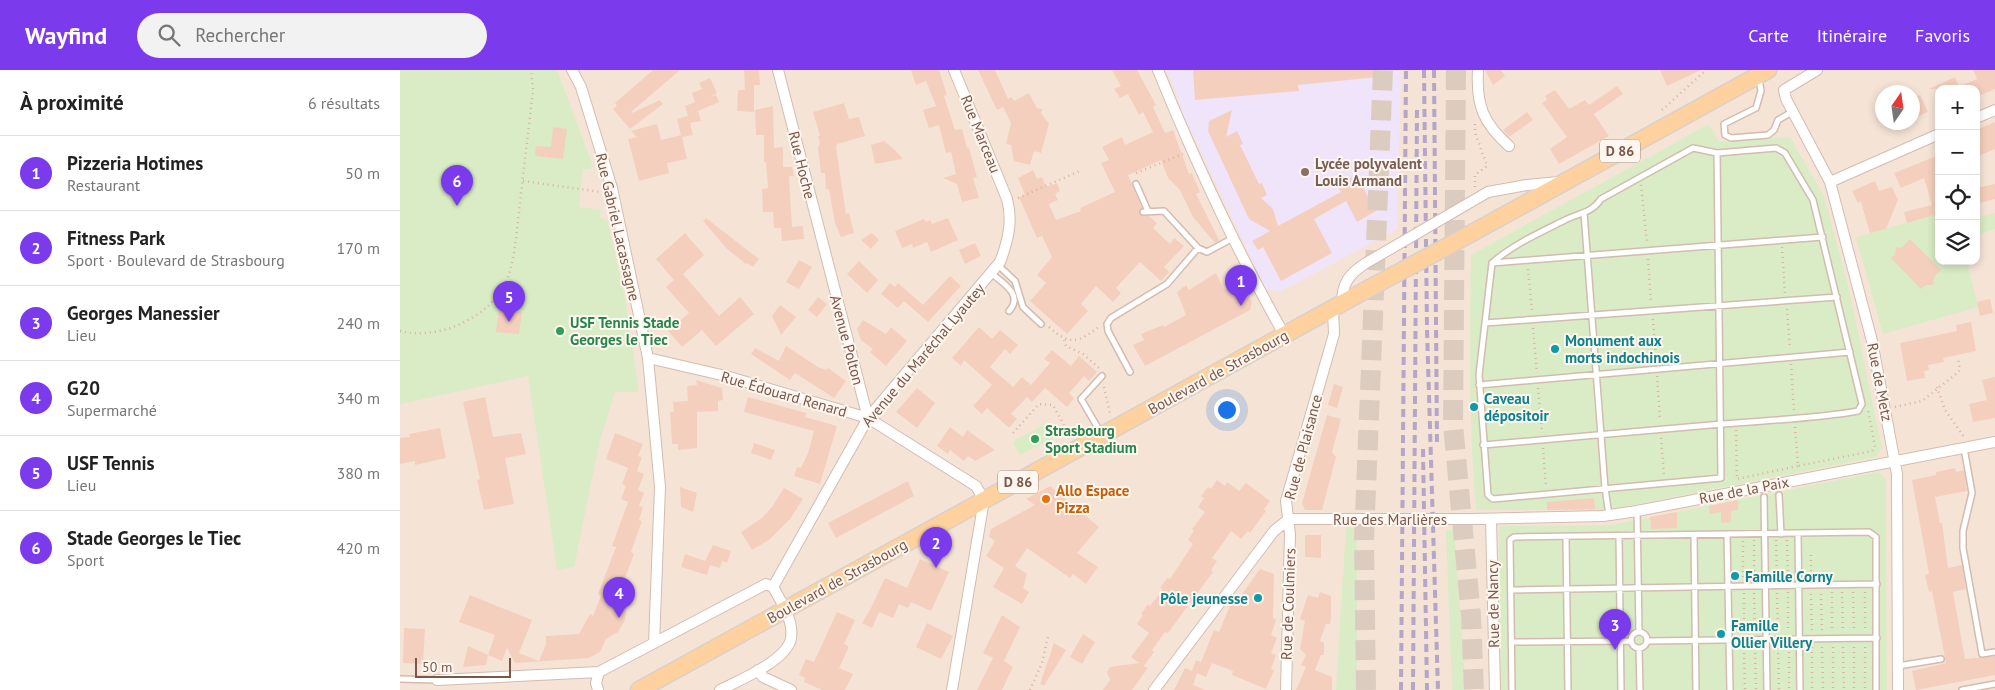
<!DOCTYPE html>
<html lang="fr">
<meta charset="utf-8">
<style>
:root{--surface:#fff;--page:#f2f2f2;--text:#222;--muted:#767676;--line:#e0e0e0;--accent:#7c3aed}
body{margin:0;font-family:"PT Sans",sans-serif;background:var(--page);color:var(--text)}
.controls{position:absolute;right:15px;top:15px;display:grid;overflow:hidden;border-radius:10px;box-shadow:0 2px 8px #0003}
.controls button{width:45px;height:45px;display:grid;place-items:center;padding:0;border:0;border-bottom:1px solid var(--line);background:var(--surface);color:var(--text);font:25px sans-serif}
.compass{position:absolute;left:1475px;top:15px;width:45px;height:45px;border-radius:50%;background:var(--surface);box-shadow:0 2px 8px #0003;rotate:13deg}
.scale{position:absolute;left:15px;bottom:12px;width:96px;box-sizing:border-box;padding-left:5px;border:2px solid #79574a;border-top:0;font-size:14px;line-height:18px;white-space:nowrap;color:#79574a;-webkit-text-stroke:4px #fff7ef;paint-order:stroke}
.you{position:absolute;left:826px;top:339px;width:18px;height:18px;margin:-12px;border:4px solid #fff;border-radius:50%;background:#1a73e8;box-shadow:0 0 0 8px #1a73e833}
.badge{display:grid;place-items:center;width:32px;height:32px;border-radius:50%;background:var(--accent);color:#fff;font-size:16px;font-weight:700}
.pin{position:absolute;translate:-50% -41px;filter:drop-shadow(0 1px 2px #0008)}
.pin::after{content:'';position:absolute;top:26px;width:18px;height:15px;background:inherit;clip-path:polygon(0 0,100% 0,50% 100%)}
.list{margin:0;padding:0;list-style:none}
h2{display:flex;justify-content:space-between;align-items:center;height:65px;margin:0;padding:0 20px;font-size:21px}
h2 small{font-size:16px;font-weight:400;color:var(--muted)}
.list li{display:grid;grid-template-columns:32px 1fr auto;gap:15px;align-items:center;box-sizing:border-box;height:75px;padding:0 20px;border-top:1px solid var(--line)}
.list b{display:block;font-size:19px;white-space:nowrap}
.list p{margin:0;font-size:16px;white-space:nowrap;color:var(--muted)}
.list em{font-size:16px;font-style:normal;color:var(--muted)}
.icon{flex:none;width:28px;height:28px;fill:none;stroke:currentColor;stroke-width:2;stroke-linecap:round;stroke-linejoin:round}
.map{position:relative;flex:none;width:1595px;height:620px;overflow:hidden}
header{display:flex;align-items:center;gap:30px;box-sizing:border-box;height:70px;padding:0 25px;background:var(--accent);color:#fff}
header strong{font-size:24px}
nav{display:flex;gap:28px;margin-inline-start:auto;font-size:18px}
.search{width:350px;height:45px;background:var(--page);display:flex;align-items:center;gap:12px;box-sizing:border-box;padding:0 18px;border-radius:28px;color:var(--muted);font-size:19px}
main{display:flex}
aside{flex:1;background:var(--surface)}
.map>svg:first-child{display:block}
.residential{fill:#f5e4d6;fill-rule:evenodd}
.education{fill:#f0e4fa}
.green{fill:#d9ecc5}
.building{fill:#f4cfbe}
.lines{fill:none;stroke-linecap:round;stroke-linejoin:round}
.highway-tunnel{stroke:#dcccc0;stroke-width:20;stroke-dasharray:20 10;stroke-linecap:butt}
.lane-casing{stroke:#d3bcaf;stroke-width:8}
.street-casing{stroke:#d3bcaf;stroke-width:12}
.primary-casing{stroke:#d9d0cc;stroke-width:19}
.path{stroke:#dab2a1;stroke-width:2.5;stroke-dasharray:1 4;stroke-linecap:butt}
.lane{stroke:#fff;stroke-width:5}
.street{stroke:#fff;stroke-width:10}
.primary{stroke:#fed19f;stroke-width:16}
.rail{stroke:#b5a5c9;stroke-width:4;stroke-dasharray:8 5;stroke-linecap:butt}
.street-bridge-casing{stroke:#d3bcaf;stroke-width:12;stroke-linecap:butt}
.primary-bridge-casing{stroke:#d9d0cc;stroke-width:19;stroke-linecap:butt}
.street-bridge{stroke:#fff;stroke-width:10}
.primary-bridge{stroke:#fed19f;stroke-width:16}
.education-dot{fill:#8d6e63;stroke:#fff7ef;stroke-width:2}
.leisure-dot{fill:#2e9e5b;stroke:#fff7ef;stroke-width:2}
.culture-dot{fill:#0f9aa8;stroke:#fff7ef;stroke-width:2}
.food-dot{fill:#e8710a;stroke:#fff7ef;stroke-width:2}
.labels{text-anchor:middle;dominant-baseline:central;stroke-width:4;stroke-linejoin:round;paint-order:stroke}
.shield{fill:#fff7ef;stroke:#a1877c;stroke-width:1}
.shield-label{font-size:14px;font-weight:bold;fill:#79574a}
.street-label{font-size:15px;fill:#79574a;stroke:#fff7ef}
.education-label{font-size:15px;font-weight:bold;fill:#785e54;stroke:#fff7ef;text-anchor:start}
.leisure-label{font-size:15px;font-weight:bold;fill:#27864d;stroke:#fff7ef;text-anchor:start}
.culture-label{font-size:15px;font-weight:bold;fill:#0d838f;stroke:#fff7ef;text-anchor:start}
.food-label{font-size:15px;font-weight:bold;fill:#c56008;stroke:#fff7ef;text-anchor:start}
</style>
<header>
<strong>Wayfind</strong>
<div class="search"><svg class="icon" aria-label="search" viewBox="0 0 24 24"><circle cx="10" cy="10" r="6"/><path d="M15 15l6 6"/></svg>Rechercher</div>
<nav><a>Carte</a><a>Itinéraire</a><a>Favoris</a></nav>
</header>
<main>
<aside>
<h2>À proximité<small>6 résultats</small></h2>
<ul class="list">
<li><span class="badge">1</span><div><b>Pizzeria Hotimes</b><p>Restaurant</p></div><em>50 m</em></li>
<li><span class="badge">2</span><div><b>Fitness Park</b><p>Sport · Boulevard de Strasbourg</p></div><em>170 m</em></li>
<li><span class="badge">3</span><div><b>Georges Manessier</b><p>Lieu</p></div><em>240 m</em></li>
<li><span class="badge">4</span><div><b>G20</b><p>Supermarché</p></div><em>340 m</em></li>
<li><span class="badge">5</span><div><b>USF Tennis</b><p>Lieu</p></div><em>380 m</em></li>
<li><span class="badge">6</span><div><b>Stade Georges le Tiec</b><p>Sport</p></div><em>420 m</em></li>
</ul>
</aside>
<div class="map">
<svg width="1595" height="620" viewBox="0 0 1595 620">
<rect width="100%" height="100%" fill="#fdf3e8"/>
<path class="residential" d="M0,0h1595v620h-1595zM1539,19h37v172h-37zM1482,22h30v30h-30z"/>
<path class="education" d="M767,0h234l-4,159 -117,63 -14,-3 -82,-173z"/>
<path class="green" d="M0,0h157l36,96 -4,3h-6l-4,38 22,3 -1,8 7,1 19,85 13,88h-24l-15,48 -26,127 -17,3 -29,-194 -128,28z
M1309,54l10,18 71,-5 34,59 25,93 33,159 -6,9 -268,53h-132c-7,-85 -7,-170 -5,-255z
M1595,143v16l-19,6v-17z
M1539,144v47h28l11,46 -95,27 -27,-97z
M650,352l7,13 -3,3 -34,17 -7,-12 2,-3z
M1479,402l7,7 1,211h-386l-2,-164 112,-1z
M946,457l11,1v162h-21z
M1046,460h8l12,160h-14z"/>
<path class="building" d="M253,0h27l-49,42 1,1 28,-13 3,4 -33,25 -17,-20 4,-3 -2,-3z
M344,0h15l1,15h-6v27l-17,-1 1,-21h7z
M511,0h28l8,25 -3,1 11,34 7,-1 5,19h2l8,29 -4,1 6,20 -17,4 -5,-18 -14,-6 13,-4 -5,-22 -5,1 -7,-28 -10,3 -6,-18 13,-4 -10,-25 -10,4z
M578,0h17l13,29 3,-2 3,4 15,-8 8,15 6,1 -2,4 8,11 -8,29 -7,-2 -4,14 -16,-4 -3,-16 -5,-1 5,-21 -8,-16 -6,3z
M712,0h25l19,35 -3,2 12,26 8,-3 16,44 3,-1 8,19 -4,2 23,46 -4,3 -22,-26 -13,-27 -12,-12 -7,-18 -33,15 14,33 -3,2 1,5 9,1 8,7 -4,5 17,16 4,-6 10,8 -20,21 5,5 -8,9 -21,-19 -24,26 5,5 -8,9 -17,-16 -15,18 7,7 -21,23 -37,-33 16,-18 -9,-8 15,-18 -10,-21 -5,2 -18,-41 6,-2 -7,-17 15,-8 4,9 5,-2 4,10 11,-4 3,8 -5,3 3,6 -9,4 7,16 25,-9 -1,-3 35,-16 -14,-29 8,-3 -7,-13 20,-10 3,8 28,-13 -10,-20 -4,3 -11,-21 -8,4 -6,-9 7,-3z
M793,0h184l1,7 -80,8 1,6 -104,9z
M1085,0h16l4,6 -12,9z
M1260,0h41l-34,16z
M1573,0h22v19l-19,8v-8h-47l26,-12 4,10 18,-8z
M310,8l7,15 -7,4 6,-2 3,7 -21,9 3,10 -11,2 -1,-5 4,17 -11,2 5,22 -20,4 2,10 -30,8 -11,-42 9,-2 -6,-6 26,-7 4,16 20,-5 -4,-16 11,-3 -3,-10 10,-4 -3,-9 10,-4 -3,-6z
M1217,16l6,8 -29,20 15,22 -50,28 -9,-15 17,-12 -25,-34 5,-3 -2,-4 10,-6 14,19 16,-9 4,5z
M1520,25l8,17 -16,7v-21z
M444,33l5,16 10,-2 6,19 -28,8 -1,3 10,67 3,-1 5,20 -13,4 -6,-14 -6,-34h-3l-1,-16h-4l-3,-25 2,-6 -2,-6h2l-7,-24z
M373,36l1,42 9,-1v20h9l2,9h-5l3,51 11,-1 1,13 -22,2 -1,-13h-7l-1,-16h-10l-1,-23 6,-1 -2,-26h-2v-27h-8l-1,-25z
M832,40l-6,27 11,-6 6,13 -3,1 19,39 3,-1 5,12 -6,3 12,11 5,17 63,-34 -4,-6 19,-11 20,36 -19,11 -11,-21 -32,18 18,34 -51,28 -18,-34 -5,3 -6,-9 18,-10 -21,-12 -41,-88 1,-10z
M1127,42l6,8 -24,17 -6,-7z
M1595,52v27l-19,8v-27z
M153,57l14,2 -4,30 -28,-3 1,-10 15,1z
M484,71l11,9 8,9 -28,5 -4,-19z
M1539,85v64h-4l-1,-4 -27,8 -3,-11 28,-7 -8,-27 -23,10 -7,-15z
M1475,111l4,10 13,-4 6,13 -12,29 -16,4 -9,-31 -3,1 -6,-12z
M1595,114v15l-19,5v-16z
M306,148l53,41 -6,8 -6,-4 -1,1 -19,-15 -24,-28z
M548,148l10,22 -27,12 -4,-10 -14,6 -1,-4 -10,4 -7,-17 29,-12 2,3 4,-2 2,4z
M285,163l19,22 -21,19 36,42 21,-19 14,17 -38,32 -14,-16 -20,17 -14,-16 21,-18 -23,-26 8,-7 -18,-21z
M472,163l7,7 -8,9 -10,-9z
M1510,169l31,31 -7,7 -1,8h-7l-5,4 -30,-31 4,-4 1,-7 5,1z
M575,173l6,13 -16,8 -6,-14z
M399,190l13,7 -13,22 -13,-7z
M459,191l19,19 -11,13 -20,-19z
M816,203l8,17 17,-10 11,22 -2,8 -105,56 -12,-21 11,-5 -3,-6 22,-9 1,2 22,-12 -9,-23 9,-7 3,5z
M550,206l11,10 -33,36 -24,-21 -6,7 -17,-14 9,-11 5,4 3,-4 25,22z
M418,227l9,7 -10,13 -9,-7z
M1590,229l3,14 -13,3 -3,-14z
M380,235l16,12 -15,18 -9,-19z
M99,239l23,3 -3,22 -23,-2z
M463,250l23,14 5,-7 16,14 -21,25 -16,-14 3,-3 -12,-9 -4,-11z
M1571,252l5,29 -33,7 1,4 -16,3 1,5 -5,1 1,7 -18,3 -7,-38 57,-12 -1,-6z
M579,257l13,12 8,-9 18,15 -8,9 -5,-5 -15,18 23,20 9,-10 9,8 19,-22 -6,-4 8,-9 19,16 8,-10 18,16 -8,9 -5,-5 -15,17 5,5 -7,9 -22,-19 -13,14 -5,-5 -16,17 6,5 -8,9 -22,-20 -5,6 -9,-8 19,-21 -28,-25 -3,6 -9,-8z
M386,276l32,21 8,3 2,-2 18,13 -12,17 -39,-25 -5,7 -39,-26 4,-6 24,13z
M1595,307v41l-22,4 -4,-18 18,-4 -5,-20z
M296,310l26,8 1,12 -5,1v10l-21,1v36l-19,2v-6h-6l-2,-32h4l-1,-10 15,-1 -1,-15 10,-1z
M934,314l9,3 -6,21 -9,-3z
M517,318l18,15 -18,25 -21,-16z
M85,327l8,40 28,-4 5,21 -21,4 9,46 -30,6 -7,-30 3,-1 -17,-77z
M348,327l58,16 -1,4 32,9 -17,58 -26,-8 3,-9 4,1 7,-15 6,-22 -70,-19z
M927,345l14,4 -9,33 4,5 -14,53h-17l-3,-7z
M550,357l13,10 4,-7 28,20 -20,11 -7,-5 -4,5 -14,-11 -2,4 -11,-8z
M40,358l6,30 -31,7v-4l-15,3v-26l10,-1 -1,-3z
M215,363l28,11 -5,12 4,1 -5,14 7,3 -6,16 6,3 -5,13 4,1 -4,13 3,1 -11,31 3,2 -9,24 5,2 -5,40 -7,12 -12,7 -6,13 -11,6 -74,5 -8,-15 -5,13 -14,-6 7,-20 -36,-13 11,-27 62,25 -13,33 20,8 7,-17v-8l33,-2 11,-20 3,2 8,-20 -3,-2 18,-47 -4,-1 16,-44 -7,-3 5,-13 -4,-2 6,-16 -22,-9z
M354,373l21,7 -4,10 -20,-7z
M1555,398l1,4 8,-2 3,21 -32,6 5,26h2l6,45 14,-3 4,24 -13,3 12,67 30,-3v19l-79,15 -4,-19 34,-8 -14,-72 -3,1 -4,-17 4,-1 -17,-94 24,-5v-3z
M817,410l8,6 2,-4 12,9 7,-8 24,18 -6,8 2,2 -16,22 -2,-2 -7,8 -10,-8 -6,9 -13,18 5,3 -6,9 2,2 -45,61 -3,-1 -13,18 2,2 -10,14 4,2 -16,22h-29l7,-10 -3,-8 3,-5 29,-4 -8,-6 18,-24 -12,-9 6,-9 -2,-1 7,-10 2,2 13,-17 -3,-1 7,-10 3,1 23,-35 -5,-4 6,-9 -2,-2 13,-17 -7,-5 6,-9 -3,-2 7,-9 3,2z
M508,411l6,15 -78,42 -8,-15z
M650,416l49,41 -22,26 21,14 -12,17 -13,-10 -3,4 -43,-30 -12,18 12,8 -4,14 6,4 -7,12 -29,-17 11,-19 -18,-12 9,-15 -6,-4 2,-8 44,-24 -9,-6z
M280,417l17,6 -4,19 -12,-5z
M384,418l19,11 -13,20 -21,21 -17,10 -11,-18 21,-14 10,-11z
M1194,428l1,11 -48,1v-8z
M1338,430v10l-7,1v11l-10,1v-11l-11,2 -1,-8z
M1277,442v16l-26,1 -1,-12z
M905,465h16v23l-16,-1z
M313,475l18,6 -4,12 -5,-2 -2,7 -10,-3 -3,10 -26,-8 4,-13 20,7z
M520,489l29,13 -18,39 -20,-9 -3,6 -9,-4 -6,14 -21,-9 7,3 -7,16 -10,-5 9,-15 14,-30 22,10z
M860,499l14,5 -1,44 3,2 -5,15 6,3 -6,15 5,2 -5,14 3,1 -8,19 -34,-14 1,-4 -21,-8 -6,14 -14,-6 4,-11 5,2 13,-32 5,2 12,-29 4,1z
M920,522l11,4v21l-1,7h-4l-6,17 4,2v12h-3l-6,15 17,7v13h-36l10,-23 -5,-2 5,-10 -6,-6 5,-28 -5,-2 8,-24 10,3z
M437,542l18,8 -11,24 4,2v3l-9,19 14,6 -8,16h-23l-18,-8 1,-4 -6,-3 7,-16 8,3z
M602,545l18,12 -16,34 9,6 -11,23h-25l16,-32 -10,-5z
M527,553l26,13 -12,23 -25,-12z
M4,558l21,1 -2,35 -20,-1z
M683,564l12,8 -13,22 -12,-7z
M654,573l12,7 -22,36 -4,-2z
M68,576l20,9 -2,10 -23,2z
M785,598l12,5 -4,12 12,5h-31z"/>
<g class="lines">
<path class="highway-tunnel" d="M1056,0l-3,355 18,191 3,74
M966,620l-2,-151 19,-469"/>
<defs>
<path id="lane" d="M1359,8l2,13 -5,17 -32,16 1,11 6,3 37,-3 6,-5 4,-10 14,-8
M736,114l12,27
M743,142l21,-1 34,37
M1184,143l21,275 4,27
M1092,193l331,-26
M598,195l17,16 8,26 18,17
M591,203c12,10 33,22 18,38
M1085,253l352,-26
M730,302l-22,-41 -1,-7 4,-6 56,-34 31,-36 9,4 26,-14
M1079,315l371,-33
M701,363l-20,-34 21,-23
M1083,375c80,-7 159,-14 239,-21 45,-4 92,-5 136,-13l4,-7 -49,-204 -28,-47 -9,-5 -59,5 -24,-5 -92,51c-9,14 -22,14 -36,21 -24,12 -53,25 -73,43l-13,112 9,120 5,4 228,-21c-1,-108 -3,-217 -4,-325
M1564,378l8,45 -9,38v17l19,106 13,-2
M1379,425l2,39
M1364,427l3,193
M1237,441l2,121
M1398,463l2,157
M1327,464l3,156
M1294,465l2,155
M1219,466l2,154
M1166,467l2,153
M1111,520l366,-6
M1231 570a8 8 0 1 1 16 0a8 8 0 1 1-16 0Z
M1247,571l230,-3
M1112,572l118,-1
M1239,579l1,41
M1498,596l43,-7
M0,609l37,1
M1112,620l-2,-150 4,-3 355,-5 7,5v153
M1562,620l33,-6"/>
<path id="street" d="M172,0l9,17 31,101 36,170 12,129 -6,156
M378,0l90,348
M758,0c37,91 78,180 127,266
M1078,0c-2,35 5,53 31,76
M1417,0l-33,20 2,9 44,83 42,159 25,133 1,216
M1576,48l19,-8
M1430,112l109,-48
M1127,115l32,-3
M942,234c0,-21 7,-30 24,-41
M248,288l78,18 142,42 108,68 8,14 -32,190
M889,449h69
M1073,449l130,-3 34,-5 358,-69
M1091,449l4,171
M373,517l95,-169 132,-156c8,-21 13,-41 7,-63l-53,-129
M358,600l5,7 28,13
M37,610l162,-8
M198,620l-2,-7 3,-11 167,-88 7,3c8,14 21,34 18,51 -3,22 -53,43 -71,52
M754,620l120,-159 15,-12
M886,620l4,-156 -4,-33 48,-167 -1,-25"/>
<path id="primary" d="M1072,163l296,-163
M239,620l727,-400"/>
</defs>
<use href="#lane" class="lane-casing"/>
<use href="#street" class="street-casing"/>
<use href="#primary" class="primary-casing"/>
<path class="path" d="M1262,40l44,-40
M736,103l47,-19
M123,111l78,11
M1241,115l6,58
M1075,117v-12l12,-9 -12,-34v-10
M618,128l64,-28
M1382,177l3,47
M1248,189l3,44
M1128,199l4,41
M1387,239l3,40
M1253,249l3,42
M649,257c22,19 28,16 51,-1
M1133,258l4,45
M0,261c41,10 95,-15 109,-57 7,-22 8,-48 11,-71 4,-38 9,-76 13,-113l-2,-20
M664,270l2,6 17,8 16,14
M1391,294l3,47
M1257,306l3,44
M704,317l6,27
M1537,317l8,23 20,28
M1138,318l4,45
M1495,337l27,-6 34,-27 4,-4 -2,-12
M1395,357l3,39 74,-15 3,-4 -7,-37
M1336,360l1,49 61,-13
M613,363l26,-29 14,1 17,31
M1261,368l3,37
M1143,378l3,39
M1354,470v37
M1376,470l1,37
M1387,470l1,37
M1343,471v37
M1411,485v21
M1388,522v40
M1432,522v39
M1442,522l1,39
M1453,522l1,39
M1465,522v39
M1344,523v40
M1354,523l1,39
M1377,523l1,39
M1411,524l1,37
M1421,524l1,37
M1389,577v43
M1412,577v43
M1422,577l1,43
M1433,577v43
M1443,577l1,43
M1454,577v43
M1465,577v43
M1344,578l1,42
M1355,578l1,42
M1378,578l1,42
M630,620l12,-27 6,-26"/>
<use href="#lane" class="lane"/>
<use href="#street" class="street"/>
<use href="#primary" class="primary"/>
<path class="rail" d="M1024,0l3,259 11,361
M1034,0l3,377
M1023,379l4,241
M1001,620l5,-620
M1013,620l4,-582"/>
<defs>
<path id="street-bridge" d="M966,193l122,-71 39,-7
M958,449h115"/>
<path id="primary-bridge" d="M966,220l106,-57"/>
</defs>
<use href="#street-bridge" class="street-bridge-casing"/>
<use href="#primary-bridge" class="primary-bridge-casing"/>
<use href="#street-bridge" class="street-bridge"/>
<use href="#primary-bridge" class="primary-bridge"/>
</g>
<circle class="education-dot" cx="905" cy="102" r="5"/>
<g class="leisure-dot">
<circle cx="160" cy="261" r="5"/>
<circle cx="635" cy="369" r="5"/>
</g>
<g class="culture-dot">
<circle cx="1155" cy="279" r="5"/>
<circle cx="1074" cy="337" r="5"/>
<circle cx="1335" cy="506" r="5"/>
<circle cx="858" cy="528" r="5"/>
<circle cx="1321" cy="564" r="5"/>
</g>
<circle class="food-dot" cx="646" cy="429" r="5"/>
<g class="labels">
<g class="shield">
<rect x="1200" y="69.5" width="40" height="23" rx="4"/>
<rect x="598" y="400.5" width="40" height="23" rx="4"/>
</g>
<g class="shield-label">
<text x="1220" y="81">D 86</text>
<text x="618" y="412">D 86</text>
</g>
<g class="street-label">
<text transform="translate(581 64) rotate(68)">Rue Marceau</text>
<text transform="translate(402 95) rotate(76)">Rue Hoche</text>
<text transform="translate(218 157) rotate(77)">Rue Gabriel Lacassagne</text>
<text transform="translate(447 270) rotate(75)">Avenue Polton</text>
<text transform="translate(523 285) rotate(-50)">Avenue du Maréchal Lyautey</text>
<text transform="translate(818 302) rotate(-29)">Boulevard de Strasbourg</text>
<text transform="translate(1480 312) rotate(79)">Rue de Metz</text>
<text transform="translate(384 324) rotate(16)">Rue Édouard Renard</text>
<text transform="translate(903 377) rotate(-75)">Rue de Plaisance</text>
<text transform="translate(1344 420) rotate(-11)">Rue de la Paix</text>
<text x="990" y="449">Rue des Marlières</text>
<text transform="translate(437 511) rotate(-29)">Boulevard de Strasbourg</text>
<text transform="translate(888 534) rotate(-88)">Rue de Coulmiers</text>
<text transform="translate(1093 534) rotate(-91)">Rue de Nancy</text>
</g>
<g class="education-label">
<text x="915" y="93">Lycée polyvalent<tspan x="915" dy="17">Louis Armand</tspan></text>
</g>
<g class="leisure-label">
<text x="170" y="252">USF Tennis Stade<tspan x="170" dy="17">Georges le Tiec</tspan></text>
<text x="645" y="360">Strasbourg<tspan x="645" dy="17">Sport Stadium</tspan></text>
</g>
<g class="culture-label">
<text x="1165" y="270">Monument aux<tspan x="1165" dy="17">morts indochinois</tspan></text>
<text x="1084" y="328">Caveau<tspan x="1084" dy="17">dépositoir</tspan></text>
<text x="1345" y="506">Famille Corny</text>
<text x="848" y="528" text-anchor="end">Pôle jeunesse</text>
<text x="1331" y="555">Famille<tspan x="1331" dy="17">Ollier Villery</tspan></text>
</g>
<g class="food-label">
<text x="656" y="420">Allo Espace<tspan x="656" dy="17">Pizza</tspan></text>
</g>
</g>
</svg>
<div class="controls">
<button>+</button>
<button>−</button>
<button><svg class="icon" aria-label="locate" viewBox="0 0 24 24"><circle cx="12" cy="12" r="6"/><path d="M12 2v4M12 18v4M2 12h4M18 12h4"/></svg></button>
<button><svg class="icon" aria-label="layers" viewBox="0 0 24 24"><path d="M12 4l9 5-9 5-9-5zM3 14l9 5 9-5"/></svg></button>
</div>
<svg class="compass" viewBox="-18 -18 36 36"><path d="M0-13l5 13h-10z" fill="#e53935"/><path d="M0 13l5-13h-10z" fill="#767676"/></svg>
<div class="scale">50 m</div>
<div class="you"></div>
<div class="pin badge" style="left:841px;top:236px">1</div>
<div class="pin badge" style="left:536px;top:498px">2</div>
<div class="pin badge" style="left:1215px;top:580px">3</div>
<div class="pin badge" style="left:219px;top:548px">4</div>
<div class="pin badge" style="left:109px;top:252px">5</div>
<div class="pin badge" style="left:57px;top:136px">6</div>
</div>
</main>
